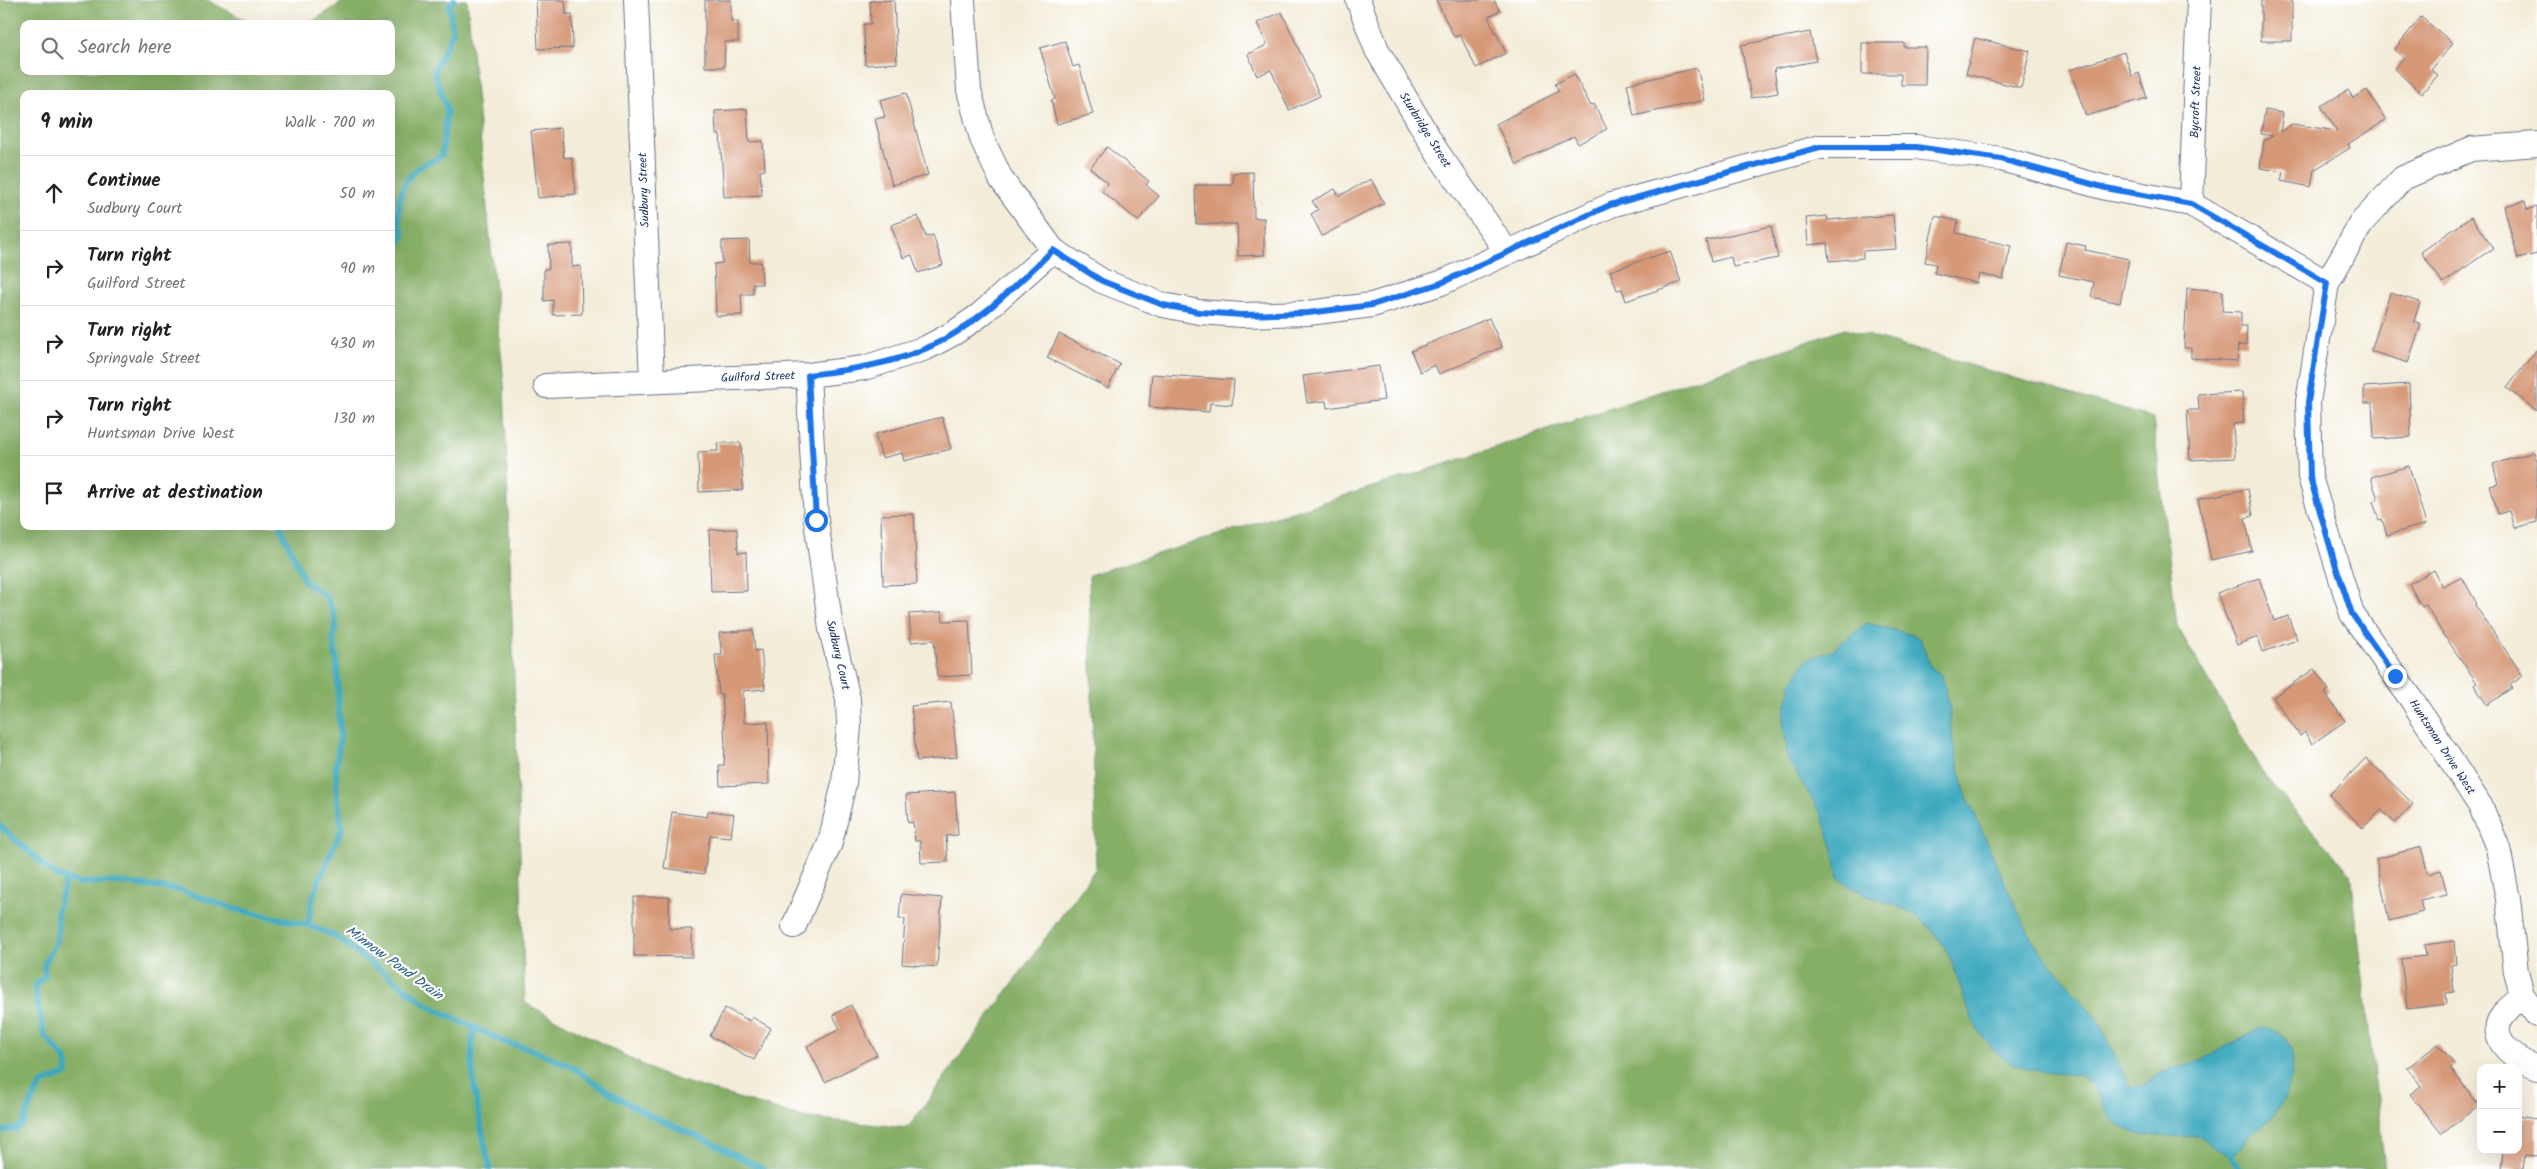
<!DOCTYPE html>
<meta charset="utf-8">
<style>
:root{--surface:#fff;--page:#f2f2f2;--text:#222;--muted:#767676;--line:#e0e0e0}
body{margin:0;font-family:Kalam,sans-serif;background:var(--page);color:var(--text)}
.controls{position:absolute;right:15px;bottom:15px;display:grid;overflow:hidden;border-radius:10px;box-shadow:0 5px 20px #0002}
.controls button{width:45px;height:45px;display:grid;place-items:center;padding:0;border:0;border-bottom:1px solid var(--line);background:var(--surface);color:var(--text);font:25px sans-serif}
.stop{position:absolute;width:15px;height:15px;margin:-11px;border:4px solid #1a73e8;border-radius:50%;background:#fff}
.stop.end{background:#1a73e8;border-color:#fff;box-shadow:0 1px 5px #0008}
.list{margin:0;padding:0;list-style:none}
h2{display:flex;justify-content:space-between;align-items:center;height:65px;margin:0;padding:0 20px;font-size:21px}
h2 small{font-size:16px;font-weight:400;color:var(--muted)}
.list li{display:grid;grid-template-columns:32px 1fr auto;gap:15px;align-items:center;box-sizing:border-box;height:75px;padding:0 20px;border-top:1px solid var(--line)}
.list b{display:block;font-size:19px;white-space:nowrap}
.list p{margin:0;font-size:16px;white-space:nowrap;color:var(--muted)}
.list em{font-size:16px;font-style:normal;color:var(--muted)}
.icon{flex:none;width:28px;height:28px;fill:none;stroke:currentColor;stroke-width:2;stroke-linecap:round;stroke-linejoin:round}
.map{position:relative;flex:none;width:2537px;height:1169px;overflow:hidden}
.search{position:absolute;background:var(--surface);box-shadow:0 5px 20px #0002;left:20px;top:20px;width:375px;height:55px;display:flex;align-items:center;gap:12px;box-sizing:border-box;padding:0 18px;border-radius:10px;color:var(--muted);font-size:19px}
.panel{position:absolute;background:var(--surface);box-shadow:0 5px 20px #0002;left:20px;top:90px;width:375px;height:440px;border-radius:10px}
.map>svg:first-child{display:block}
.forest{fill:#86af66;stroke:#506f62;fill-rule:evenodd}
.water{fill:#3ea9be;stroke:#2c6c8e}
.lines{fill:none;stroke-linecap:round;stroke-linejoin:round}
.stream{stroke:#3ea9be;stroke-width:6}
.building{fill:#d69978}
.minor-casing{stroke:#677189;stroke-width:26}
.minor{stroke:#fff;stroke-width:24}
.route{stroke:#1a73e8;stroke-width:6}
.labels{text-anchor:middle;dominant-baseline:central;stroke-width:4.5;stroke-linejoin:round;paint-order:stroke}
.street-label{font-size:12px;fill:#1b2f5e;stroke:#fff}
.water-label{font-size:14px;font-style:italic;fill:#296084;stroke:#fff}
</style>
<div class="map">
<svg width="2537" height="1169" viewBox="0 0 2537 1169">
<rect width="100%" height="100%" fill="#fff"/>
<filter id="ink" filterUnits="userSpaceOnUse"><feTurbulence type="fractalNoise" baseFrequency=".02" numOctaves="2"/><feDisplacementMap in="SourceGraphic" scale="10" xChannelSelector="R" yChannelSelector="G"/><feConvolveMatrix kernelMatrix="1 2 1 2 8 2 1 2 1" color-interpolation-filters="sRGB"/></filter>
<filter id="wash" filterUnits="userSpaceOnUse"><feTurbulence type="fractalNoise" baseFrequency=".0096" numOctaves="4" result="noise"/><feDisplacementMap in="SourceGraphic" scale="20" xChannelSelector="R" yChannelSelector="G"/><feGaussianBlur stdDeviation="1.12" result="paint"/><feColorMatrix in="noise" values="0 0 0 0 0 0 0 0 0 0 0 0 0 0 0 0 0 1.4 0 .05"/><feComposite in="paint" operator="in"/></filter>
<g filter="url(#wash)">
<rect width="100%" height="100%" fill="#f3ecd8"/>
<path class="forest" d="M0,0h207l46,24h-229v47h367v-47h-83l38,-24h121l37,383 21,620 137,72 138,42 108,11 188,-260 -7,-293 351,-109 405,-137 308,89 24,208 88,151 86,97 34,295h-2385zM24,94h367v432h-367z"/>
<path class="water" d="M1867,623l46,12 7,4 10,27 12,10 7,28 3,34 13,54 41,94 24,50 8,12 62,75 30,65 12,-1 16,-13 45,-15 58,-31c47,4 33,60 14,86 -7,9 -18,14 -27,22 -5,5 -7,15 -14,17 -17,4 -24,-13 -37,-17 -22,1 -70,3 -85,-17 -11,-15 -16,-36 -34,-45 -67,0 -95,-17 -116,-82 -7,-24 -14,-44 -32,-64 -27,-29 -66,-26 -92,-51l-6,-32 -12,-33 -32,-52 -5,-40 8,-36 15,-24 25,-9z"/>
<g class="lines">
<path class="stream" d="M391,249c9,-6 17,-13 8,-23 -2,-26 1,-47 25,-62 6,-3 13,-4 18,-9l5,-45 -13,-39 19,-39 -4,-27 5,-5
M280,526l25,56 22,15 8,20 1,9 -3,12 4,26 3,73 -4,31 1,28 5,32 -22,50 -8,23 -4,24
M0,826l56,50 26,7 35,-1 62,8 56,19 73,16 27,11 94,70 75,36 27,7 41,18 43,29 38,21 61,27 49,25
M475,1027c-10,38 7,103 15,142
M0,1131l16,-2 6,-4 13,-30 8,-12 24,-9 -1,-14 -22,-25 -9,-46 1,-5 9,-8 -1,-11 11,-21 3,-12 -1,-21 9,-31
M2230,1153l9,16"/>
</g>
<g id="blocks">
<path class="building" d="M536,0h29l1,14h6l1,34 -35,1z
M705,0h26v21h7v21h-13l-1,25h-19z
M894,0l3,63 -32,2 -1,-41h7l-1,-23z
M1436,0h58l6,11 -12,6 18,36 -30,15 -16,-33 -6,2z
M2261,0h31v41h-31z
M1282,12l38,84 -31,14 -18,-40 -14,6 -9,-22 19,-9 -10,-22z
M2421,17l32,26 -22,27 7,5 -16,18 -28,-24 10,-11 -10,-8z
M1810,32l6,29 -42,8 4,24 -27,5 -10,-53z
M1975,38l55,13 -9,37 -55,-14z
M1065,41l8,26 6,-2 14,49 -36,10 -6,-24 4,-1 -15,-51z
M1862,43h42v4h22l-1,38h-24v-11h-39z
M2124,52l8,24 7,-3 8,25 -61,18 -16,-46z
M1697,68l8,32 -71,16 -7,-32z
M1574,74l17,32 3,-2 13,25 -29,15 -4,-8 -57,29 -21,-41 63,-33 -4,-7z
M2348,90l5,8 14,-8 19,30 -38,24 2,4 -36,22 -3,17 -30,-6 2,-9 -23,-4 4,-27 9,-5 -12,-2 4,-24 18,3 -3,19 12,-8 45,7 -16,-25z
M906,93l22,82 -36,10 -17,-66 10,-2 -5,-17z
M747,109l2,33 14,-1 2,29 -5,1 2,24 -38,2 -4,-63h-4l-1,-23z
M561,128l3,30 8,-1 4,37 -38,4 -7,-67z
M1107,147l42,34 -3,4 13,11 -21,25 -36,-30 6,-8 -18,-15z
M1253,172l1,46h10v37l-26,1 -1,-32h-41l-1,-39h38v-12z
M1371,179l13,24 -62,33 -11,-22 7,-4 -6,-9 23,-12 4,7z
M2525,201l2,9 10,-3v47l-19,5 -14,-53z
M1893,215l3,34 -33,2v7l-34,3 -2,-18 -19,2 -2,-27 21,-2 1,4z
M918,216l8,21 7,-2 10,30 -25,8 -6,-18 -9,3 -12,-33z
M1935,216l23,5 -2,12 55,13 -8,33 -24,-5 -2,9 -43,-10 2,-9 -11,-2z
M2471,217l22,31 -50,35 -22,-31z
M1771,226l7,32 -45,9 -2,-10 -20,5 -5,-22z
M749,240l1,22h11l1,22h-9v10h-12l1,21 -26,1 -2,-52 8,-1v-22z
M2066,242l20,4 -1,4 44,9 -9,44 -29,-6 3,-15 -35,-7z
M572,244v23l9,-1 1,48 -29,1v-15l-9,1v-32h5l-1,-24z
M1670,251l11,31 -55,19 -4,-12 -5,1 -7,-19z
M2187,288l36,3 -1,20 19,1v14h6l-1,19h-8l-1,16 -46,-3v-10h-7z
M2390,293l30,9 -6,19 7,3 -13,39 -37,-12z
M1489,318l13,29 -63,27 -4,-9 -15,7 -9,-21z
M1059,334l61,30 -12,24 -61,-30z
M2537,349v62l-30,-23z
M1379,366l5,34 -57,8 -1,-7 -19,2 -4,-27z
M1152,374l82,6 -2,25 -22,-2 -1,9 -60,-5z
M2409,384l2,53 -37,2 -2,-36h-8v-16z
M2242,392l2,31 -11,1 2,34 -45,2 -3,-50h12l-1,-16z
M942,417l9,32 -47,12 -2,-8 -20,5 -7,-24z
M717,443h24l2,47 -44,2 -1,-40 20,-1z
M2534,452l3,9v61l-23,6 -5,-17 -11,3 -8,-28 8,-2 -5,-20z
M2409,466l17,58 -39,11 -5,-16 -3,1 -6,-19 5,-1 -7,-23z
M2248,489l5,27 -8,2 7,33 -41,9 -13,-61z
M914,514l3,70 -34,1 -2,-70z
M737,529l1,24 8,-1 1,39 -36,1 -2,-62z
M2434,570l9,17 19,-10 15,27 -2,1 48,71 -13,9 2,3 -25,17 -13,-20 3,-2 -31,-45h-1l-19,-33 -4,2 -13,-23z
M2259,578l15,43 14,-5 9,24 -34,12 -5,-15 -21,8 -20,-52z
M942,612l1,9 26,-1 3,55 -35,2 -3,-37 -23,2 -2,-28z
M753,630l2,21 6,-1 4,39 -22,2 1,32 24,-1 1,62 -49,2 -1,-21h5l1,-21 -3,-50h-3l-4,-39h7l-3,-22z
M2314,669l15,21 -4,3 20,28 -33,23 -7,-12 -5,4 -27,-39z
M951,702l6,55 -40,4 -6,-55z
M2366,758l47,46 -18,19 -14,-13 -18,18 -34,-33z
M955,792l3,43 -12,1 2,26 -27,1 -1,-22h-5l-2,-19 -5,1 -2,-28z
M708,811l26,3 -3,23 -21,-2 -6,39 -40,-6 8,-56 35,5z
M2421,847l7,27 13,-4 6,24 -27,6 3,12 -34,9 -13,-62z
M901,894l41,4 -5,69 -35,-3 3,-45h-6z
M634,897h35v32h23v28l-58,-1z
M2454,941l2,23 -5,1 3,27 -8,1 1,11 -40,5 -6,-50 25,-3 -2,-11z
M851,1005l26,50 -52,27 -18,-36 33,-17 -7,-14z
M725,1008l25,13 2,-4 19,11 -17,32 -44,-24z
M2438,1044l17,21 -5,3 29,37 -37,29 -32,-40 11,-8 -14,-18z
M2518,1116l19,3v37l-12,-1 -2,14h-22l2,-19h15z"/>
</g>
</g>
<g filter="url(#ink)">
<use href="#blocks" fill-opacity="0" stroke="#677189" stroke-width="1"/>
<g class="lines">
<defs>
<path id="minor" d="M636,0l16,381
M963,0l6,90 13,49 19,40 52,71 49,31 61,24 36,7 43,3 66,-2 64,-8 69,-22 170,-78 209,-58h96l85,12 105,29 85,16 136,79
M1358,0l19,50 60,102 70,100
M2537,144l-66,5 -68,29 -41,44 -35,61 -19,119 2,75 42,137 60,86 69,107 17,41 10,51 8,73 6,23 15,20
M2191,204l8,-204
M546,386l262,-11 56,-7 62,-20 28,-15 26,-18 73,-65
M794,926l36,-83 14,-60 5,-56 -1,-28 -17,-70 -15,-109 -8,-145
M2522,995c-7,7 -16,15 -21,23 -14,23 18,44 36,50"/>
</defs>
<use href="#minor" class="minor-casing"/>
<use href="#minor" class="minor"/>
</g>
</g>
<g class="lines" filter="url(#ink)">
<path class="route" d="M816,520l-8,-145c40,-5 81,-10 119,-27 48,-21 88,-62 126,-98l49,31 61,24 36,7 43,3 66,-2 64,-8 69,-22 169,-78 210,-58h96l85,12 105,29 85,16 136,79 -19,119 2,75 24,83 18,54 43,62"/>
</g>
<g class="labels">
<g class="street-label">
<text transform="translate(2196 102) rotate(-88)">Bycroft Street</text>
<text transform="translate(1425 130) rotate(58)">Sturbridge Street</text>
<text transform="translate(644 190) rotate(-92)">Sudbury Street</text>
<text transform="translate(758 377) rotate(-2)">Guilford Street</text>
<text transform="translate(838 655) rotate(77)">Sudbury Court</text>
<text transform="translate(2442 747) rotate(57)">Huntsman Drive West</text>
</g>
<g class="water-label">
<text transform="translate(394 963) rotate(36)">Minnow Pond Drain</text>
</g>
</g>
</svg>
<div class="controls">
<button>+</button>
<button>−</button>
</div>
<div class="stop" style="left:816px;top:520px"></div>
<div class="stop end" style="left:2395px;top:676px"></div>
<div class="search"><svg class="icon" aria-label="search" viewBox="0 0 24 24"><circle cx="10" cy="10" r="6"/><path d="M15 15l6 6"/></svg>Search here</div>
<section class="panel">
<h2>9 min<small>Walk · 700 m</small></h2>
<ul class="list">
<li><svg class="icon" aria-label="ahead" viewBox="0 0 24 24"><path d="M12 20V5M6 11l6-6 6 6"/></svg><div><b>Continue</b><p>Sudbury Court</p></div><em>50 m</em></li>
<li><svg class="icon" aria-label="right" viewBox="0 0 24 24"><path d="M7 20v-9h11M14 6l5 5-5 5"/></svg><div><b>Turn right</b><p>Guilford Street</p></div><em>90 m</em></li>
<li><svg class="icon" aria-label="right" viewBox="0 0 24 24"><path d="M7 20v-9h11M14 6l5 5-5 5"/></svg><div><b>Turn right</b><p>Springvale Street</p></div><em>430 m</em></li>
<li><svg class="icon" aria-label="right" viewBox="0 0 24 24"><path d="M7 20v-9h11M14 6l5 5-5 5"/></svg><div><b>Turn right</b><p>Huntsman Drive West</p></div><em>130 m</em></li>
<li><svg class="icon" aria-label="arrive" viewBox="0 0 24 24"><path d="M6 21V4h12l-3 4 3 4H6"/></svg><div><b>Arrive at destination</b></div></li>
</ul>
</section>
</div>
